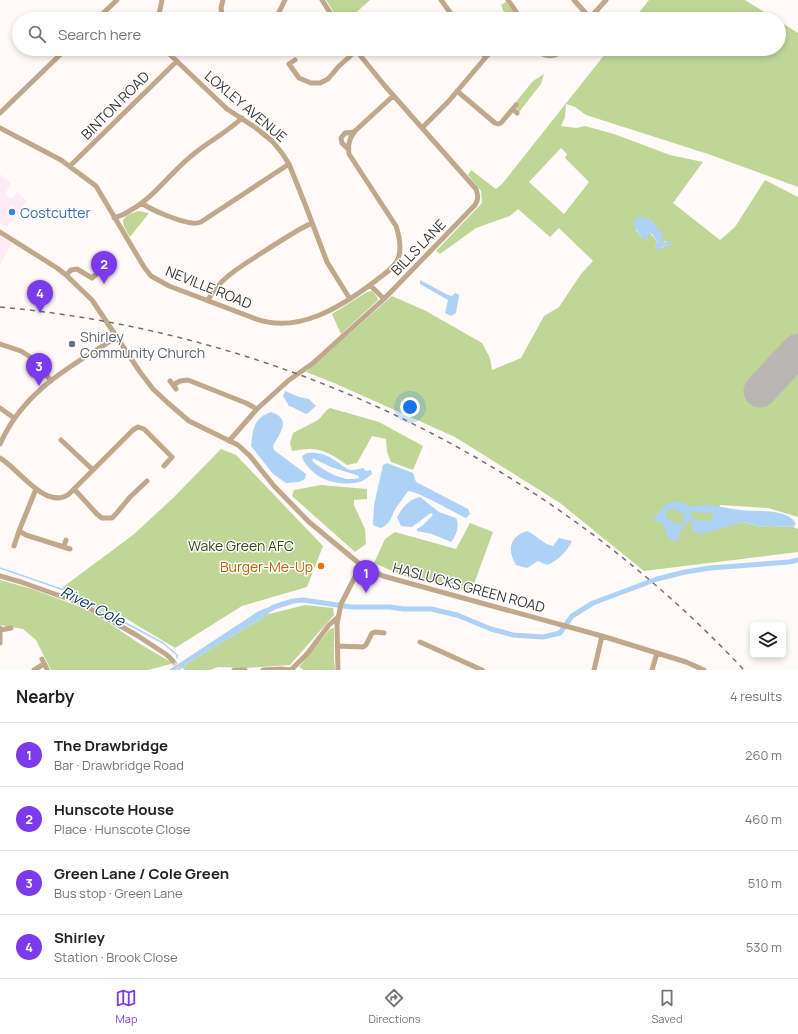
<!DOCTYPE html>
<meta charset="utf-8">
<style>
:root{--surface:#fff;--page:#f2f2f2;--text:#222;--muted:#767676;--line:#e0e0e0;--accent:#7c3aed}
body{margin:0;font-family:Manrope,sans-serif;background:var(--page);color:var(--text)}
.controls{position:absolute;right:12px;bottom:12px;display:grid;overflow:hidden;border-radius:6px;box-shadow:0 2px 6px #0003}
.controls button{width:36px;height:36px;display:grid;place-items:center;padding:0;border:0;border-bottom:1px solid var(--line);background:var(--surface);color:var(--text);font:20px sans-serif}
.you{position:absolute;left:410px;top:407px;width:14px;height:14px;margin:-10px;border:3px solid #fff;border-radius:50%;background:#1a73e8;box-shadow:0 0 0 6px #1a73e833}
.badge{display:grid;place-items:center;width:26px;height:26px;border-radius:50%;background:var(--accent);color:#fff;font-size:13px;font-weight:700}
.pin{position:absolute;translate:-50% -33px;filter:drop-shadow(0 1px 2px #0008)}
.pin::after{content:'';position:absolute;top:21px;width:14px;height:12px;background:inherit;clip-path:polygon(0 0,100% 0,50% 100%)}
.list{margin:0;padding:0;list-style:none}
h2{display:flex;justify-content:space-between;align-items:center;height:52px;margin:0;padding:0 16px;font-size:17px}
h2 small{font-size:13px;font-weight:400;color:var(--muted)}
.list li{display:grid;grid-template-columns:26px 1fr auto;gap:12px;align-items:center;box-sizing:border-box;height:64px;padding:0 16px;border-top:1px solid var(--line)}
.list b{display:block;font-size:15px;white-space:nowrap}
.list p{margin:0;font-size:13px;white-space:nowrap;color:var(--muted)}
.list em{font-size:13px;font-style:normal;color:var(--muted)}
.icon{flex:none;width:22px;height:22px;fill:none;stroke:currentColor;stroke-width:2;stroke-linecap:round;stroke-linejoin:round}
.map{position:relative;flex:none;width:798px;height:670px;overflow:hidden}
.search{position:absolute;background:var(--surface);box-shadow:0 2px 6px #0003;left:12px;right:12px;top:12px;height:44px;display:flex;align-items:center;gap:10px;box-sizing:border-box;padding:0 14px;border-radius:22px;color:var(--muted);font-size:15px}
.sheet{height:308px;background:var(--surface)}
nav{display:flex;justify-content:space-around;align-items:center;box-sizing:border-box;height:56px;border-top:1px solid var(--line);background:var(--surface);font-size:11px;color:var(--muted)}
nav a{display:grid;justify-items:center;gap:2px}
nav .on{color:var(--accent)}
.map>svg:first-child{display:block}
.commercial{fill:#feebf5}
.green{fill:#bfd697;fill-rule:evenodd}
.water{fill:#aed1f6;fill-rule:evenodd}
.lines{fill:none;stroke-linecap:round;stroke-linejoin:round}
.stream{stroke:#aed1f6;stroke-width:1.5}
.canal{stroke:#aed1f6;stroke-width:5}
.runway{stroke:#bab6b4;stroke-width:33}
.minor-tunnel{stroke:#d7d3d0;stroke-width:5;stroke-dasharray:5 2.5;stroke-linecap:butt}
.minor{stroke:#c0a88c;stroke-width:5}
.rail{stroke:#747170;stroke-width:1.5;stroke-dasharray:5 5;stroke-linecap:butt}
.shop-dot{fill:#3f7fe0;stroke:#fff;stroke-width:1.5}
.worship-dot{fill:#6b7280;stroke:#fff;stroke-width:1.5}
.food-dot{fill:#e8710a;stroke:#fff;stroke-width:1.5}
.labels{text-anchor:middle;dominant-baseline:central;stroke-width:3;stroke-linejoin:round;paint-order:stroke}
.street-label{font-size:14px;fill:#383736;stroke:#fff}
.shop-label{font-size:14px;fill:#366cbe;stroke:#fff;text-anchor:start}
.worship-label{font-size:14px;fill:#5b616d;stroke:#fff;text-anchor:start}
.park-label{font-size:14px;fill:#384911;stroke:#fff}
.food-label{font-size:14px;fill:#c56008;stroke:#fff;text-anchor:end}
.water-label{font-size:15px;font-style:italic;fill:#07355a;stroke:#fff}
</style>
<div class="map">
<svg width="798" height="670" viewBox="0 0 798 670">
<rect width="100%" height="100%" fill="#fffaf7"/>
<path class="commercial" d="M0,174l11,9 -6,11 7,5 5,-7 10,9 -20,26 -7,-5z
M0,236l11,8 -11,21z"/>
<path class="green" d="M326,0h44l-21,19h-11z
M649,0h96l31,19h-142z
M506,2l12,17h-8l-7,-9 -2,-5z
M779,21l19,12v154l-90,-33 -122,-39 -11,-8 -9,-3 -1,13 -4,9 15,2 9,-2 29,8 56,21 33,7 -30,41 47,37 15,-13 30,-47 33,17v320l-30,-9 -48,-3 -7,24 30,-7 18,5 11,-1 21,1 5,2v23l-154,19 -84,-68 -105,-66 -121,-54 -28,-11 86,-76 34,15 56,32 8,15 2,12 29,-12 23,-42 15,-9 22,-33 12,-13 -34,-33 -9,9 -32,-28 -8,7 -34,12 -36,26 -4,-3 46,-48 -1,-12 -13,-16 3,-5 25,19 6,-5 107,-135h170zM561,148l6,6 -2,4 24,24 -25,32 -35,-32zM638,217c15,2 17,7 24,20l-2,4 3,1 3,-1v4h-1l-3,3 -7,-1 2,-6 -8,-9h-1l-1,3 -6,2 -5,-7z
M544,74l-3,10 -22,28 -2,-4 1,-3 -3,-2 18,-22z
M138,211l11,2 -19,24c-10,-16 -11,-19 8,-26z
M372,291l5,6 1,3 -37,34 -9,-20 35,-22z
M330,408l49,14 44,24 -10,24 -22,-8 -4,-10 -1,-13 -14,-3 -15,27 -10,2c-20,-15 -30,-19 -55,-14l-2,-8 3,-10c7,-4 16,-8 23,-12 6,-3 8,-10 14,-13z
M221,449l15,6 87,91 -16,41 -65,19 -67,42 -63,-38 -4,2 -44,-22 -1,-3 70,-52 40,-37z
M321,485l46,4v10l-13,1v5l11,24 1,15 -11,8 -63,-56 2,-6z
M470,523l23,9 -22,60 -67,-16 -30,-13 11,-24 10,-7 61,17z
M0,580l32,9 51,19 29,17 28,19 31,18v2l-23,6h-97l-15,-30 -13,-11 -23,-4z
M305,605l28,3 1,7 -44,50 -44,3 -28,-1 -8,3h-25l-2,-3 3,-3 83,-50z
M334,628v30l1,12h-31l-5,-3 31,-38z"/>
<path class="water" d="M636,217c13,-1 20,7 26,18l-1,6 2,1 8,-1 1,1 -3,5 -4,-2 -6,5 -3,-1 -1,-2 2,-6 -5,-7 -4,-2 -1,3 1,3 -3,1 -4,-2 -8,-13z
M420,280l28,15 4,1 3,-3 3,1 1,2 -3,17 -5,3 -6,-3 3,-13 -28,-16z
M285,391l14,6 10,2 7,7 -9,8c-7,-2 -11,-6 -18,-8l-6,-10z
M271,412c22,7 8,22 2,34l1,4 32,24 -1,5 -6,3 -13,1 -13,-9 -22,-28c2,-16 2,-28 20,-34z
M307,453c10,-1 19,1 27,7 6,3 10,8 16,10 4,0 9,-1 13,-2l3,3 5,-1 1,4c-4,3 -8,7 -13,8 -17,4 -37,0 -49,-13 -4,-5 -7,-7 -8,-13zM313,458l18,9 28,9v2c-16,5 -36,-8 -47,-17z
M387,463l26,10 3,9 52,27 2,5 -4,4c-13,-6 -46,-26 -58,-27 -4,6 -8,11 -12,17 -5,8 -5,16 -15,20l-8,-3 1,-20 9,-40z
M420,497l19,15 17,6c4,7 0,19 -5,24l-19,-8 -15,-3v-2l5,-3 11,-11 -2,-2 -19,14 -11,-1 -4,-9c5,-9 12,-18 23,-20z
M669,502h16l1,3c7,3 14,0 21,0 12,1 23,4 34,5 16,2 47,-2 55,14l-3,3 -21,-1 -11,1 -18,-5 -42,12 -9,-3v-8l-3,-2 -6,5 -7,15h-5l-4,-6 -4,-11 -9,-4v-3zM672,509l7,2 6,5 -2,6 -4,2c-7,-2 -11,-2 -13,-10l2,-4zM695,512l18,1 1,2 -4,6 -16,-1 -2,-3 -2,-2v-2z
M527,531c9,4 16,13 26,15l6,-8 13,3c-5,10 -14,20 -25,24l-9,-4 -11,7 -11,-3c-9,-15 -7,-28 11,-34z
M266,608l3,6 -83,50 -6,6h-11l88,-58z"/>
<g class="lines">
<path class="stream" d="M0,568l64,22 99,53 14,12v3
M183,667l2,3"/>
<path class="canal" d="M262,614l12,-7 19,-6 10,-1 48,7h38l15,2h27l26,6 34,14 22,6 30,2 17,-4 12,-17 21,-13 64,-24 28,-7 25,-4 79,-6 9,-2"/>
<path class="runway" d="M760,391l38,-41"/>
<path class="minor-tunnel" d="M173,661l6,9"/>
<path class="minor" d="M223,0l-2,8 2,11
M322,0l12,19
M441,0l14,19
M508,0l13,19
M574,0l16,18
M279,12l6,-12
M97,19l20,-19
M158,19l4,-19
M444,19l8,-5
M589,19l17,-19
M164,49l63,60 29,19 16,13 10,12 7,11 16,40 22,58 23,37
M477,49l9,8
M536,49c8,9 20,9 28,0
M412,52l2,-3
M295,60l-6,4 10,14 12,5h9l8,-4 11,-13 17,-15
M457,91l38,32 3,1 3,-1 15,-18
M513,109l4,4
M0,113l66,-64
M0,128l61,32 35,26 48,81 7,9 18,10 87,33c42,15 85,-12 118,-37 8,-7 20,-13 24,-23 4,-11 1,-24 -2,-33l-47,-72c-1,-10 0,-15 6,-23l38,-35
M422,128l26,-26 38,-45 8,-8
M348,149l-6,-6 -1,-5 4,-5 9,-1
M70,166l107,-105
M142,203c8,7 39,19 50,20 3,1 6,0 9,-1l88,-58
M114,218c6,-2 12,-4 17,-8 24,-13 41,-40 64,-57 15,-12 32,-21 47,-35
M0,232l57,36 9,7 26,25 48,72 13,17 15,14 21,18 49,24 12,11 24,30 35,36 52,43 22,11 219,60 84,26 18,8
M66,275l5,-5 6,-1 15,9 8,-7
M370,285l14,14
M208,300c11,-21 32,-33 52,-46 14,-9 28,-18 42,-26l10,-5
M0,344l21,7 14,9 16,21
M170,381l6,8
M173,385l7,-4 8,-1 58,23 11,6
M0,408l14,10
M61,440l32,30
M229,441l28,-32 32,-29 23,-16 72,-65 91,-94c4,-6 3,-10 1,-16l-91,-103 -30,-37
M0,444c24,-54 70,-77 117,-107
M0,458c18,10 46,53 69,36l64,-64 5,-3 6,2 28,28 -8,9
M36,489l-17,42 7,4 44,14
M74,489l23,25 5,4h10l4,-4 14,-17 17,-16
M14,546l5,-15
M64,546l2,-6
M0,576l21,6 59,21 58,33 29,19 6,6
M0,628v15
M1,630l10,-2
M420,642l62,28
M337,646l26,1 3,-2 6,-12 3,-1 9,1
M42,659l5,10
M34,670l10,-6
M234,670h11
M263,670l18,-1 10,1
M291,670l16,-16 22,-29 9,-8
M338,670l-1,-46 4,-20 20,-39
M594,670l8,-34
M652,670l5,-17"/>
<path class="rail" d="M0,307c285,26 549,155 744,363"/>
</g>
<circle class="shop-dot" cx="12" cy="212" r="4"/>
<circle class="worship-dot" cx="72" cy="344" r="4"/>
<circle class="food-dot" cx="321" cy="566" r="4"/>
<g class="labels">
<g class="street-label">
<text transform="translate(115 105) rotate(-45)">BINTON ROAD</text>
<text transform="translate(246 106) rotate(40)">LOXLEY AVENUE</text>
<text transform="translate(418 247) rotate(-46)">BILLS LANE</text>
<text transform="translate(209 287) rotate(22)">NEVILLE ROAD</text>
<text transform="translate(469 587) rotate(15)">HASLUCKS GREEN ROAD</text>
</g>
<g class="shop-label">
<text x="20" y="212">Costcutter</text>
</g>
<g class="worship-label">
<text x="80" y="336">Shirley<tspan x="80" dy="16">Community Church</tspan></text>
</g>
<g class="park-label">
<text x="241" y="545">Wake Green AFC</text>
</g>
<g class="food-label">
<text x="313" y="566">Burger-Me-Up</text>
</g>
<g class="water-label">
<text transform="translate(93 606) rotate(27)">River Cole</text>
</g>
</g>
</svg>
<div class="controls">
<button><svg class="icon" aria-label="layers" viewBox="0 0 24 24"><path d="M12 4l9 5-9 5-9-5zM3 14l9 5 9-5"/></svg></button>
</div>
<div class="you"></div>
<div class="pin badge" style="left:366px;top:593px">1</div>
<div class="pin badge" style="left:104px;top:284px">2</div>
<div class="pin badge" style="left:39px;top:386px">3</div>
<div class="pin badge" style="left:40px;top:313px">4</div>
<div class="search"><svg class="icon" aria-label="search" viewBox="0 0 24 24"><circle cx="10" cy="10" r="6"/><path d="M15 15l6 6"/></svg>Search here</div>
</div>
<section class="sheet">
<h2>Nearby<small>4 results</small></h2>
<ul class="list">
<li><span class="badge">1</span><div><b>The Drawbridge</b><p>Bar · Drawbridge Road</p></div><em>260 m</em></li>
<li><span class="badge">2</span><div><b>Hunscote House</b><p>Place · Hunscote Close</p></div><em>460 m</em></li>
<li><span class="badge">3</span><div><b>Green Lane / Cole Green</b><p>Bus stop · Green Lane</p></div><em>510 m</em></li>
<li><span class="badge">4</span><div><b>Shirley</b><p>Station · Brook Close</p></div><em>530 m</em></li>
</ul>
</section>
<nav>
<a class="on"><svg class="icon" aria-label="map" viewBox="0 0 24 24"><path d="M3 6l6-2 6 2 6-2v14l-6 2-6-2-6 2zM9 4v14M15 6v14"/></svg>Map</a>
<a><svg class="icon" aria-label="directions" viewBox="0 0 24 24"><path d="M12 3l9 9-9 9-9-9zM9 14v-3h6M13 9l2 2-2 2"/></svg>Directions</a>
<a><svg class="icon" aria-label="saved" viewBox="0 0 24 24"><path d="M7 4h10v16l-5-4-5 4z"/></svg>Saved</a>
</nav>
